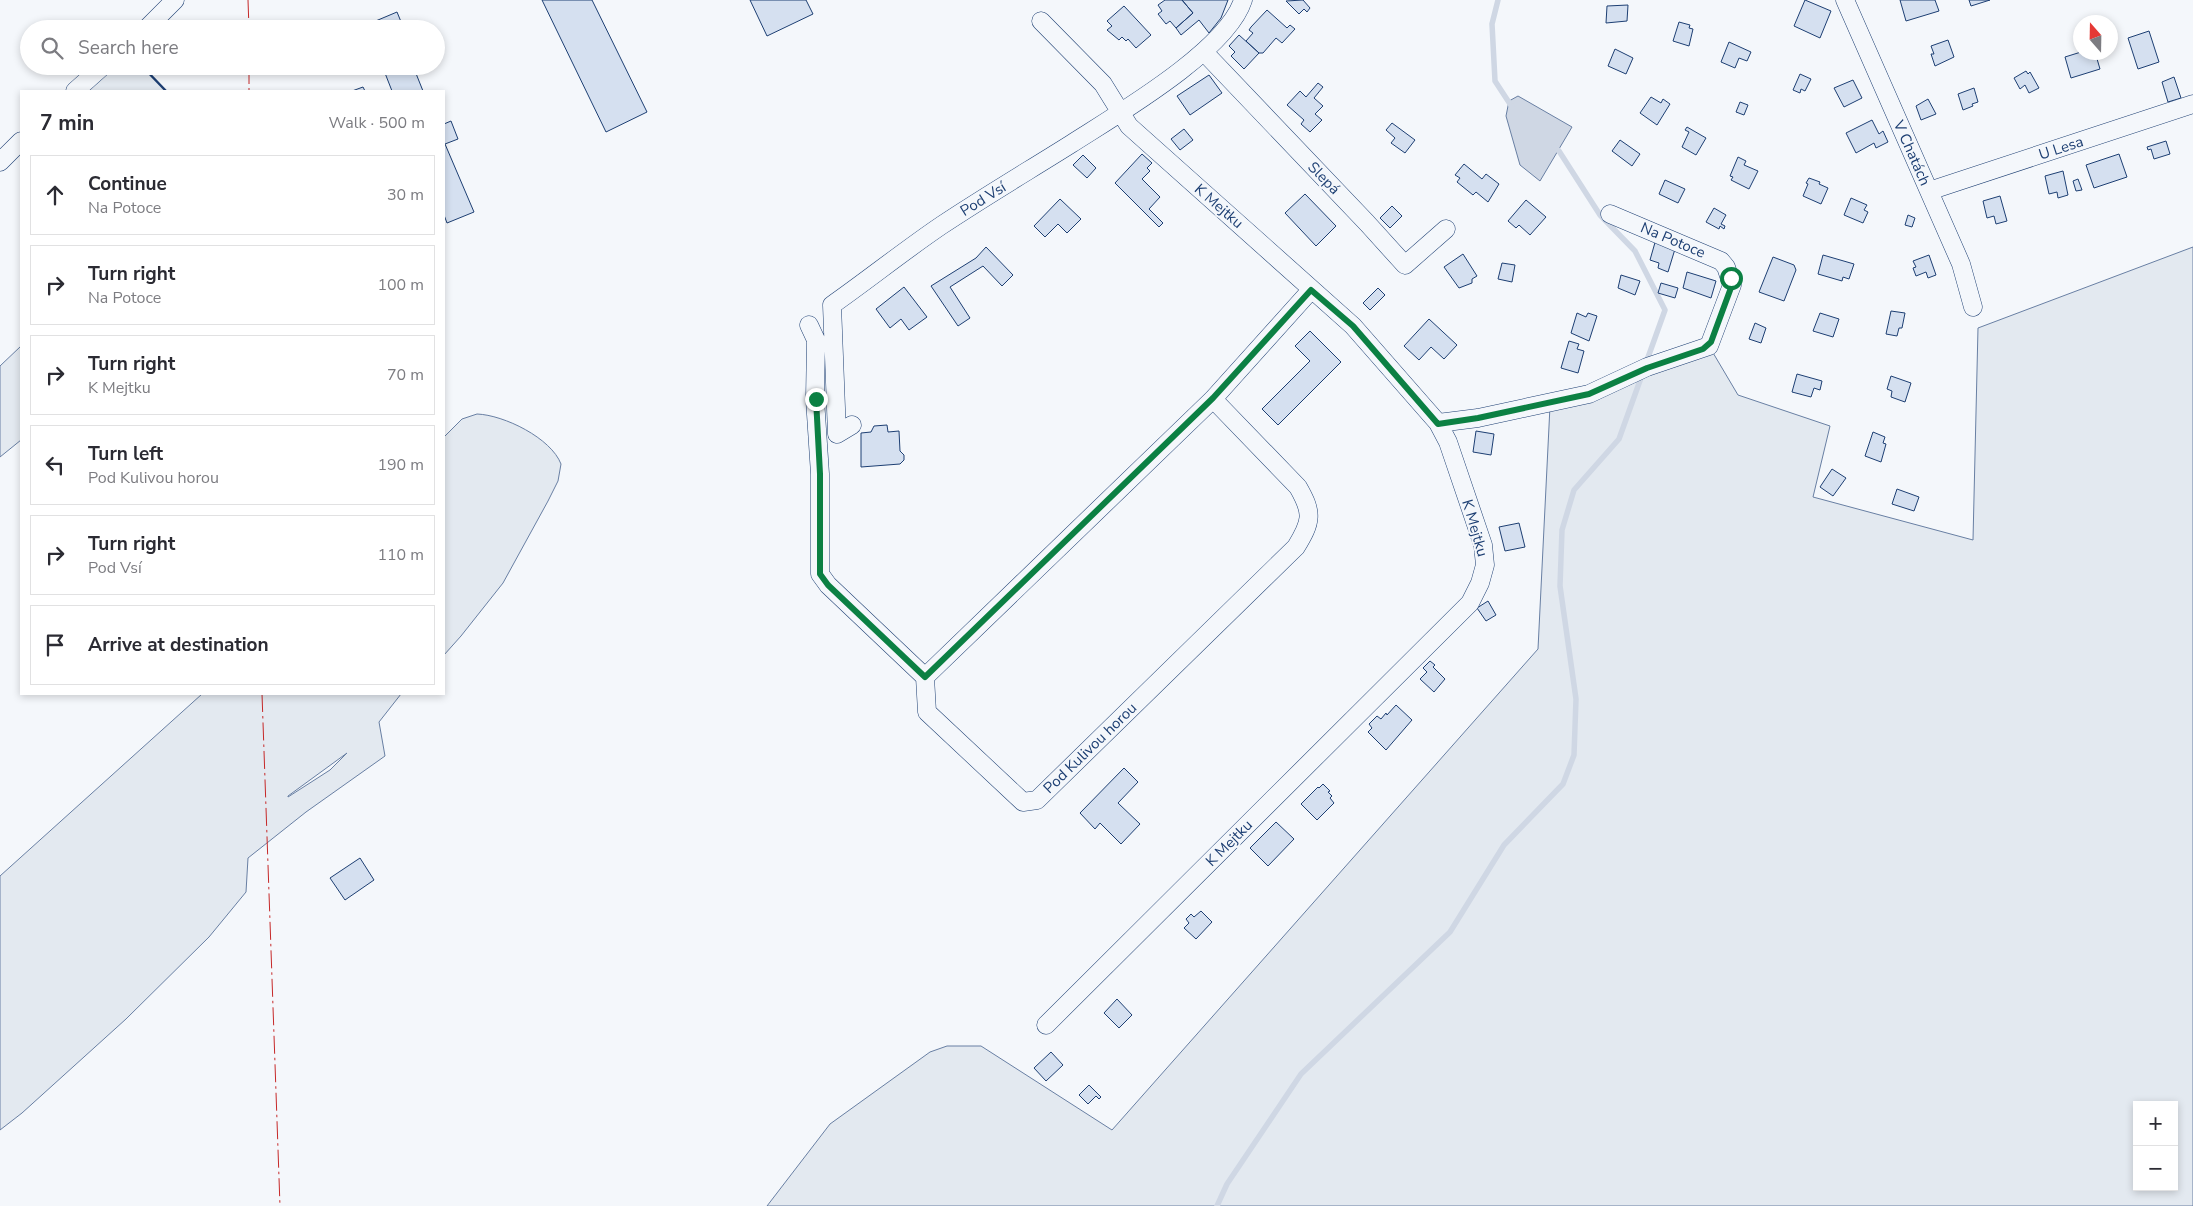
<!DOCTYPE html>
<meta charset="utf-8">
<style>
:root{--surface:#fff;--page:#f2f2f3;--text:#2b2b33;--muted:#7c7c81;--line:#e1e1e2}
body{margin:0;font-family:"Nunito Sans",sans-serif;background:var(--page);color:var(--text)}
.controls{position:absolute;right:15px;bottom:15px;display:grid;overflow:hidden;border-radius:0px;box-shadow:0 2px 8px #0003}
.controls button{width:45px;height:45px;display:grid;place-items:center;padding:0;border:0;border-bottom:1px solid var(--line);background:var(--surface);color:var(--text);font:25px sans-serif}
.compass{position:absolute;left:2073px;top:15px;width:45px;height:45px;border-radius:50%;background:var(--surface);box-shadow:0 2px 8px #0003;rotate:340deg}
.stop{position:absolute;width:15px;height:15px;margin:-11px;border:4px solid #0b8043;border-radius:50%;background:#fff}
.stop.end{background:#0b8043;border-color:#fff;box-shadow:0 1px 5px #0008}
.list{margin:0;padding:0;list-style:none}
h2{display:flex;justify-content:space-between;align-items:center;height:65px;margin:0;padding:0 20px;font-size:21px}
h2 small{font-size:16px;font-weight:400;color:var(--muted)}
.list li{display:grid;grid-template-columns:32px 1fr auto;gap:15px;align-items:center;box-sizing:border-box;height:80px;margin:0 10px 10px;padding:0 10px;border:1px solid var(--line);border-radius:0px}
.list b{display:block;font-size:19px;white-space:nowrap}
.list p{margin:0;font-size:16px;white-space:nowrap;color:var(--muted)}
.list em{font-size:16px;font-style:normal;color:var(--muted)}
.icon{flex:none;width:28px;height:28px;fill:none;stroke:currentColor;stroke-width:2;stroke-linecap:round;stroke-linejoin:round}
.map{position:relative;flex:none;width:2193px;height:1206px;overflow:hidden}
.search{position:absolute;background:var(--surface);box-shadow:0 2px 8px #0003;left:20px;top:20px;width:425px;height:55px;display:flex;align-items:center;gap:12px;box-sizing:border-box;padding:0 18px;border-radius:28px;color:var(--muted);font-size:19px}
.panel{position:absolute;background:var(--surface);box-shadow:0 2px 8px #0003;left:20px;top:90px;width:425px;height:605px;border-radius:0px}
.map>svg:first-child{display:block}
.green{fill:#e3e9f0;stroke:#687fa3;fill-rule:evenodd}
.water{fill:#cfd7e4;stroke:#687fa3}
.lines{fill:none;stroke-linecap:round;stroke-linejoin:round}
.stream{stroke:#cfd7e4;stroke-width:5.5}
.building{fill:#d5e0f0;stroke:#1d3f73}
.minor-casing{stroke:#1d3f73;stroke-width:19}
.minor{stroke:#f4f7fb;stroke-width:18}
.wall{stroke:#1d3f73;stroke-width:2.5}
.power{stroke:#c62828;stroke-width:1;stroke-dasharray:18 4 2.5 4;stroke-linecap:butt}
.route{stroke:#0b8043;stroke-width:6}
.labels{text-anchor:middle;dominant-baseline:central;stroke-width:4;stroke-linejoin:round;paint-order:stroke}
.street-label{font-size:15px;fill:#1d3f73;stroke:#f4f7fb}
</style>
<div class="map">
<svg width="2193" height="1206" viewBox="0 0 2193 1206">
<rect width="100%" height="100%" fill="#f4f7fb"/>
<path class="green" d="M113,66h29l24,25h-81z
M2193,247v959h-1426l63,-82 100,-72 17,-6h34l131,84 426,-481 12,-243 159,-60 29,49 92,31 -17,71 160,43 5,-212zM2137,1105h37v82h-37z
M21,346v94l-21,17v-91z
M477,414c27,1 74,24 84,50l-3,17 -10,20 -45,82 -42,53 -17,19v-218l18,-18z
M202,694h199l-22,28 6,34 -79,56 -58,46 -2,34 -37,45 -83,82 -104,94 -22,17v-254zM347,753l-17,17 -42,27v-1z"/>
<path class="water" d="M1518,96l54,31 -32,54 -20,-16 -14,-49 3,-15z"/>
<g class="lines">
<path class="stream" d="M1498,0l-6,24 3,57 17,26
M1554,147l5,4 41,64 35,36 30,59 -19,53
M1217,1206l10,-22 74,-110 149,-142 54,-87 59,-61 11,-29 2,-56 -16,-113 2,-56 12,-40 45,-51 23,-64"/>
</g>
<path class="building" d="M542,0h50l55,112 -41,20z
M750,0h56l7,14 -46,22z
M1165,0h17l11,13 -17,15 -6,-7 -4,3 -8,-10 4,-3 -4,-6z
M1182,0h46l-7,18 -12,15 -10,-13 -18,15 -5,-7 17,-15z
M1303,0l7,8 -3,4 -3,-3 -5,5 -13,-13z
M1805,0l26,11 -11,27 -26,-12z
M1900,0h35l4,11 -33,10z
M1969,0h21l-19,6z
M1628,5l-1,16 -21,2 1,-17z
M1124,6l27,29 -15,13 -8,-9 -2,2 -4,-4 -3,3 -12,-10 5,-4 -5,-5z
M1267,10l20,18 3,-3 5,4 -13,14 -6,-5 -13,15h-4l-13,-12 7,-8 -4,-3 2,-3z
M397,12l7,17h-45v-1z
M1679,22l11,3 -1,3 4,1 -4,17 -16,-5z
M2149,31l10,31 -21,7 -10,-31z
M1239,35l20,18 -15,16 -13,-13 4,-4 -6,-6z
M1948,40l6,17 -19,9 -4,-12h3l-3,-8z
M1729,42l22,10 -4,9 -8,-3 -4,10 -14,-6z
M1615,49l18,9 -7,16 -18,-8z
M2081,52h14l5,17 -29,9 -6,-21z
M378,66h35l10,25h-31l-9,-23 -4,2z
M2026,71l2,3 2,-2 9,16 -10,5 -4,-8 -5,4 -6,-11z
M1800,74l11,5 -6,12 -4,-2 -1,4 -7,-3z
M1209,75l13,18 -32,22 -13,-19z
M2174,77l7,21 -13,4 -6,-20z
M1853,80l9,18 -18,9 -10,-19z
M1318,83l5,4 -9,11 9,8 -8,8 7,6 -12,12 -9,-8 3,-4 -17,-15 13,-14 6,6z
M363,87l2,4h-13z
M1974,88l4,14 -6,2 1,2 -10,4 -5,-16z
M1651,97l10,6 2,-4 7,5 -13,21 -17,-12z
M1928,99l8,15 -15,6 -5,-14z
M1740,102l8,3 -4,10 -8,-3z
M1872,120l7,14 4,-3 5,11 -12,6 -2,-5 -18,10 -10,-20z
M451,121l7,18 -13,5 29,68 -27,11 -3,-8v-91z
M1392,123l23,17 -10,13 -14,-10 4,-5 -9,-8z
M1687,127l19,11 -10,17 -14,-8 7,-15 -4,-2z
M1184,129l9,11 -13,10 -9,-11z
M1620,140l20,14 -8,12 -20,-15z
M2166,141l4,13 -16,5 -3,-10 -3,1 -1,-3z
M1142,154l10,9 -5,5 3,3 -8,8 18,18 -11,12 14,14 -4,4 -44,-44z
M2119,154l8,23 -33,11 -8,-23z
M1083,155l13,13 -9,10 -14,-13z
M1738,157l8,4 -2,4 14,6 -9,18 -18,-9 2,-3 -3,-1z
M1464,164l18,15 4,-5 13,10 -11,18 -12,-10 -3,3 -16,-13 3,-4 -5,-3z
M2063,171l5,24 -10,3 -1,-6 -8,2 -4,-18z
M1809,178l11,4 -1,2 9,4 -7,16 -18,-8 5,-12 -2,-1z
M2078,179l4,11 -6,1 -3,-10z
M1665,180l20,9 -7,14 -19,-9z
M1305,194l31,32 -20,20 -31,-33z
M2000,196l7,25 -11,3 -2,-8 -7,2 -4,-17z
M1851,198l16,7 -3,5 4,2 -5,11 -19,-8z
M1060,199l21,20 -14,14 -9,-9 -13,13 -11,-11z
M1526,200l20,17 -16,18 -11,-10 -3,3 -8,-7z
M1392,206l10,10 -12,12 -10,-10z
M1714,208l12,7 -5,9 4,2 -1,3 -4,-3 -1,3 -13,-7z
M1908,215l7,3 -3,9 -7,-2z
M1656,239l19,10 -7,23 -10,-4 1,-5 -9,-3z
M986,247l27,28 -11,11 -19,-20 -33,21 20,31 -12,8 -27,-40 45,-28z
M1463,254l14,22 -5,3v4l-13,5 -15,-21z
M1823,255l31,9 -5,15 -6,-2 -1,4 -24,-7z
M1929,255l7,20 -8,3 -2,-6 -10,4 -3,-8 3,-1 -3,-6z
M1773,257l21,8 2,5 -12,31 -25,-9z
M1502,263l13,2 -3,17 -14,-3z
M1687,272l29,9 -5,17 -28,-10z
M1621,275l19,6 -5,14 -17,-7z
M1661,283l17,5 -3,10 -17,-5z
M904,287l23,30 -18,13 -8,-11 -11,9 -14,-19z
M1378,288l7,7 -15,15 -7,-7z
M1891,311l14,2 -3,15h-3l-2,8 -11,-2z
M1577,313l9,4 2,-4 9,3 -8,25 -18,-8z
M1820,313l19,6 -6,18 -20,-6z
M1429,319l28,26 -13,14 -13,-12 -12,13 -15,-14z
M1755,323l11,5 -5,15 -12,-4z
M1310,331l31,31 -63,63 -16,-16 48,-48 -15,-15z
M1569,341l10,3 -2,5 7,2 -6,22 -17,-5z
M1797,374l25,7 -2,9 -6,-2 -3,9 -19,-5z
M1891,376l20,7 -6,19 -14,-5 1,-6 -5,-2z
M887,425l1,7 11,-1 1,20 4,4v5l-4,4 -39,3v-34l10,-1 3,-6z
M1476,431l18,3 -3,21 -18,-3z
M1873,432l12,5 -2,6 3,1 -5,18 -16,-6z
M1832,469l14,9 -13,18 -13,-9z
M1897,489l22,8 -5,14 -22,-7z
M1519,523l6,24 -20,4 -6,-24z
M1488,601l8,14 -10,6 -9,-13z
M1430,661l5,4 -2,2 12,12 -11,13 -14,-13 7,-7 -4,-4z
M1396,705l16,15 -26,30 -18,-18 4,-4 -3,-4 8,-8 4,3 5,-6 1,2z
M1124,768l14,14 -20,21 22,21 -19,20 -21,-21 -5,6 -15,-16z
M1323,784l7,7 -2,1 4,4 -2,2 4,5 -17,17 -16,-16 17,-17 1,1z
M1276,822l18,17 -26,27 -18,-18z
M360,858l14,22 -29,20 -15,-22z
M1201,911l11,11 -16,17 -12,-11 5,-5 -3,-4 5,-5 3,3z
M1117,999l15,16 -13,13 -15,-15z
M1051,1052l12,13 -17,16 -12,-13z
M1089,1085l12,12 -2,2 -3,-3 -8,8 -9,-9z"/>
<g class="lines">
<defs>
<path id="minor" d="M1845,0l116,264 12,43
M1041,21l62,63 26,42 224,200 85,97 10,19 35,103 2,20 -5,18 -10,20 -424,422
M146,29l29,-29
M1204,52l163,171 38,42 41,-36
M75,91l28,-25
M0,162l21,-21
M1929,191l264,-87
M809,325l7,15 -1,59 5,75v100l8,11 97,92
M1213,399l85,88c15,26 14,34 -2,60l-259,253 -14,2 -96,-90 -2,-35 288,-278 98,-109
M1438,423l40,-5 111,-24 58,-27 62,-21 23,-61 -6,-18 -5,-6 -111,-47
M852,425l-15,9 -5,-129c37,-26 73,-55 110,-80 42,-28 86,-54 129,-81 45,-29 156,-93 172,-144"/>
</defs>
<use href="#minor" class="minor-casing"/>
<use href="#minor" class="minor"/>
<path class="wall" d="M142,66l24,25"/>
<path class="power" d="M248,0l1,29
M249,66v25
M262,694l18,512"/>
</g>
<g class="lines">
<path class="route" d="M816,399l4,75v100l8,11 97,92 288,-279 98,-108 42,36 85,98 40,-6 111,-24 58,-26 56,-19 8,-7 21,-57 -1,-7"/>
</g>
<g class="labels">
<g class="street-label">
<text transform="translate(2061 148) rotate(-18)">U Lesa</text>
<text transform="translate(1912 153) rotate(66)">V Chatách</text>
<text transform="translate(1324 178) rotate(46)">Slepá</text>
<text transform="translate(983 199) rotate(-32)">Pod Vsí</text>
<text transform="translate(1219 206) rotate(41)">K Mejtku</text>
<text transform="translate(1673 240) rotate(23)">Na Potoce</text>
<text transform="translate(1475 528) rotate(74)">K Mejtku</text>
<text transform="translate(1090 748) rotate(-44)">Pod Kulivou horou</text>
<text transform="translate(1229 843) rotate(-45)">K Mejtku</text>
</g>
</g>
</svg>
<div class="controls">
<button>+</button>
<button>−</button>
</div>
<svg class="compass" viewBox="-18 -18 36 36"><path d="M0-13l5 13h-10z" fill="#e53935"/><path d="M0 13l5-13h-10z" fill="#7c7c81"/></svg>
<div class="stop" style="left:1731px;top:278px"></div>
<div class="stop end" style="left:816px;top:399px"></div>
<div class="search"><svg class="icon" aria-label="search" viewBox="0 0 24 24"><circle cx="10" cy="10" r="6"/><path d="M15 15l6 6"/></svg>Search here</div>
<section class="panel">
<h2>7 min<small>Walk · 500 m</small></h2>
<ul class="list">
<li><svg class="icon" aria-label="ahead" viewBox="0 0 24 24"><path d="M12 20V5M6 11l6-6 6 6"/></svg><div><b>Continue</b><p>Na Potoce</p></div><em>30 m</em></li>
<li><svg class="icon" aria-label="right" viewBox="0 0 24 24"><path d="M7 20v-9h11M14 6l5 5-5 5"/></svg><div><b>Turn right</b><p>Na Potoce</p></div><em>100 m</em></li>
<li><svg class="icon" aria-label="right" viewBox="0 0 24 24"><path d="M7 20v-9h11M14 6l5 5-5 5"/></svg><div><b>Turn right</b><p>K Mejtku</p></div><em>70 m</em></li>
<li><svg class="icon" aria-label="left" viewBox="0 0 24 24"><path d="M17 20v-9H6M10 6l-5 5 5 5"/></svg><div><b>Turn left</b><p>Pod Kulivou horou</p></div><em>190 m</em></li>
<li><svg class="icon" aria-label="right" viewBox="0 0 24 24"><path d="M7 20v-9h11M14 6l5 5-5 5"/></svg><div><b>Turn right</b><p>Pod Vsí</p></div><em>110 m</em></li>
<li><svg class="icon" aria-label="arrive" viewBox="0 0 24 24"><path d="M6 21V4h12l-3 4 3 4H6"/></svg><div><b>Arrive at destination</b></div></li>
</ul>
</section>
</div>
